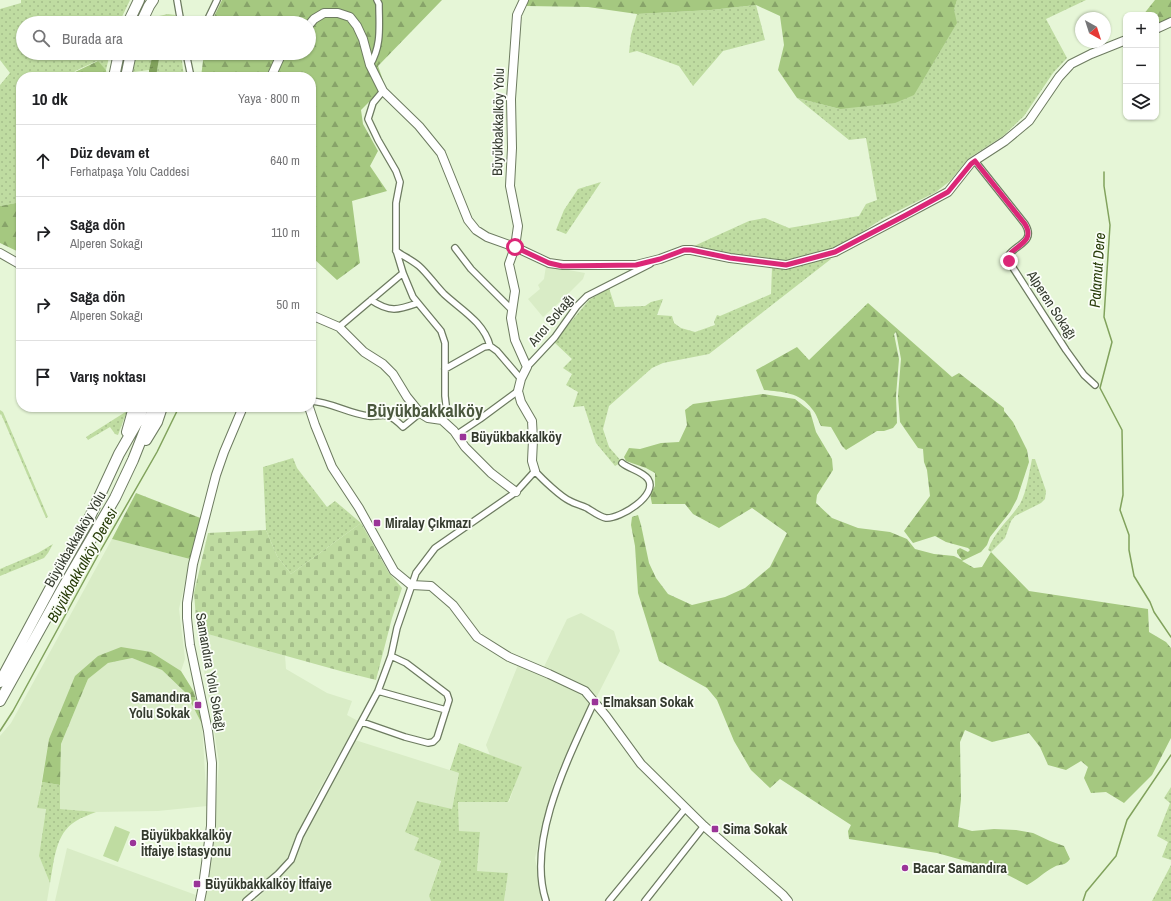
<!DOCTYPE html>
<html lang="tr">
<meta charset="utf-8">
<style>
:root{--surface:#fff;--page:#f6f6f6;--text:#202124;--muted:#757577;--line:#e0e0e0}
body{margin:0;font-family:"Archivo Narrow",sans-serif;background:var(--page);color:var(--text)}
.controls{position:absolute;right:12px;top:12px;display:grid;overflow:hidden;border-radius:8px;box-shadow:0 1px 3px #0004}
.controls button{width:36px;height:36px;display:grid;place-items:center;padding:0;border:0;border-bottom:1px solid var(--line);background:var(--surface);color:var(--text);font:20px sans-serif}
.compass{position:absolute;left:1075px;top:12px;width:36px;height:36px;border-radius:50%;background:var(--surface);box-shadow:0 1px 3px #0004;rotate:141deg}
.stop{position:absolute;width:12px;height:12px;margin:-9px;border:3px solid #db2777;border-radius:50%;background:#fff}
.stop.end{background:#db2777;border-color:#fff;box-shadow:0 1px 4px #0008}
.list{margin:0;padding:0;list-style:none}
h2{display:flex;justify-content:space-between;align-items:center;height:52px;margin:0;padding:0 16px;font-size:17px}
h2 small{font-size:13px;font-weight:400;color:var(--muted)}
.list li{display:grid;grid-template-columns:26px 1fr auto;gap:12px;align-items:center;box-sizing:border-box;height:72px;padding:0 16px;border-top:1px solid var(--line)}
.list b{display:block;font-size:15px;white-space:nowrap}
.list p{margin:0;font-size:13px;white-space:nowrap;color:var(--muted)}
.list em{font-size:13px;font-style:normal;color:var(--muted)}
.icon{flex:none;width:22px;height:22px;fill:none;stroke:currentColor;stroke-width:2;stroke-linecap:round;stroke-linejoin:round}
.map{position:relative;flex:none;width:1171px;height:901px;overflow:hidden}
.search{position:absolute;background:var(--surface);box-shadow:0 1px 3px #0004;left:16px;top:16px;width:300px;height:44px;display:flex;align-items:center;gap:10px;box-sizing:border-box;padding:0 14px;border-radius:22px;color:var(--muted);font-size:15px}
.panel{position:absolute;background:var(--surface);box-shadow:0 1px 3px #0004;left:16px;top:72px;width:300px;height:340px;border-radius:16px}
.map>svg:first-child{display:block}
.built{fill:#d9ecc6}
.grass{fill:url(#grass-dots)}
.forest{fill:url(#forest-firs)}
.cemetery{fill:url(#cemetery-stones)}
.green{fill:#bfdca1}
.water{fill:url(#water-ripples)}
.lines{fill:none;stroke-linecap:round;stroke-linejoin:round}
.stream{stroke:#81a25c;stroke-width:1.5}
.street-casing{stroke:#6d7b60;stroke-width:8}
.secondary-casing{stroke:#6d7b60;stroke-width:10}
.highway-casing{stroke:#6d7b60;stroke-width:12}
.street{stroke:#fff;stroke-width:5.5}
.secondary{stroke:#fff;stroke-width:8}
.highway{stroke:#fff;stroke-width:10}
.route{stroke:#db2777;stroke-width:5}
.poi-dot{fill:#9a3498;stroke:#fbfef8;stroke-width:1.5}
.labels{text-anchor:middle;dominant-baseline:central;stroke-width:3.5;stroke-linejoin:round;paint-order:stroke}
.street-label{font-size:14px;fill:#343a2e;stroke:#fbfef8}
.poi-label{font-size:14px;font-weight:bold;fill:#343a2e;stroke:#fbfef8;text-anchor:start}
.water-label{font-size:15px;font-style:italic;fill:#273c08;stroke:#fbfef8}
.district-label{font-size:18px;font-weight:bold;fill:#4b583e;stroke:#fbfef8}
</style>
<div class="map">
<svg width="1171" height="901" viewBox="0 0 1171 901">
<defs>
<pattern id="grass-dots" width="8" height="8" patternUnits="userSpaceOnUse"><rect width="8" height="8" fill="#bfdca1"/><path d="M2 2h.1M6 6h.1" fill="none" stroke="#a5be8b" stroke-width="1.8" stroke-linecap="round"/></pattern>
<pattern id="forest-firs" width="22" height="20" patternUnits="userSpaceOnUse"><rect width="22" height="20" fill="#a5c880"/><path d="M5 1l3.5 6h-7zM16 11l3.5 6h-7z" fill="#87a369"/></pattern>
<pattern id="cemetery-stones" width="16" height="16" patternUnits="userSpaceOnUse"><rect width="16" height="16" fill="#bfdca1"/><path d="M2 7V4a2 2 0 0 1 4 0v3zM10 15v-3a2 2 0 0 1 4 0v3z" fill="#a5be8b"/></pattern>
<pattern id="water-ripples" width="26" height="14" patternUnits="userSpaceOnUse"><rect width="26" height="14" fill="#81a25c"/><path d="M2 4q2-2 4 0t4 0M15 11q2-2 4 0t4 0" fill="none" stroke="#6a854c"/></pattern>
</defs>
<rect width="100%" height="100%" fill="#e6f6d7"/>
<path class="built" d="M546,266l39,7 -2,6 -20,20 -20,18 -15,-18 12,-10 -2,-4 6,-6z
M112,539l78,20 -11,50 6,50 -4,12 -30,-19 -53,4 -49,83 -12,69h9l-7,48 11,27 -3,18h-47v-165l11,-13z
M581,613l33,18 6,20 -66,130 -19,77 3,17 5,9 -2,17h-37l4,-28 -31,-2 3,-39 -21,-1 -1,-29h51l12,-35 -31,-12 -4,-10 34,-85 23,9 24,-50z
M197,631l88,24 1,14 41,24 25,8 -5,14 11,6 -44,78 -28,61 -25,27 -21,14h-37l10,-60 6,-78 -9,-59z
M132,658l30,12 24,23 16,31 5,82 -49,5 -62,1 -37,-3 2,-65 27,-65 20,-16z
M355,740l104,33 -7,36 -47,23 15,6 -6,12 27,10 -12,36 2,5h-176l37,-38 17,-36z
M67,848l129,47 -2,6h-139z"/>
<path class="grass" d="M21,0h109l-11,23h-96v30h87l-4,17 -9,-9 -22,10 -3,6h-51v125l-21,4v-121l10,-12 -10,-13v-51l21,-6z
M957,0h129l-40,19 21,39 -14,15 -29,43 -21,20 -34,22 -19,23 -14,11 -54,27 -38,25 -10,4 -46,13 -63,-7 -31,-8 55,-25 16,-3 24,10 70,-12 7,-12 11,-4 -11,-62 -17,2 -52,-42 43,11 114,-99z
M756,5l9,35 -42,11 -30,35 -14,-20 -42,-15 -8,2 2,-18 6,-21 74,-4z
M168,14l7,1 2,4 1,4h-12l-5,-4 -1,4h-10l9,-7z
M137,53h16l-4,17 -16,2z
M160,53h21l3,24h-28z
M601,182l-35,52 -10,-4 8,-20 14,-21z
M829,256l2,3 -122,95 -46,9 -11,5 -43,38 -6,23 6,18 13,15 -7,4 -19,-23 -12,-37 -11,1 5,-15 -12,-7 6,-11 -9,-6 9,-9 -18,-17 35,-42 20,-12 6,19 30,-1 6,-4 12,-3 -6,16 15,1 2,7 7,5 14,4 20,-7 -1,-3 3,-7 3,1 51,-22 1,-26 12,1z
M0,410l3,2 45,105 -2,1 -45,-104 -1,1z
M127,411l-9,24 -3,-1 -5,-7 -22,13 -2,-3z
M293,458l4,10 30,39 8,-6 26,22 -70,51 -14,-18 -11,-26 -3,-63z
M1032,459h3l11,32 -1,8 -4,4 -26,13 -4,5 -6,17 -14,14 -3,-2c6,-18 22,-31 32,-46 7,-13 9,-31 12,-45z
M53,544l-5,9 -4,5 -44,18v-7l38,-16z
M459,743l63,24 -14,35h-50l1,29 21,1 -3,39 31,2 -4,28h-73l-2,-5 12,-35 -27,-11 5,-12 -14,-6 12,-31 35,8 7,-36 -9,-3z
M42,782l18,3v24l36,3c-7,3 -14,5 -20,9 -21,12 -22,41 -26,62l-11,-27 7,-47 -9,-1z
M1171,787v73l-9,-3 6,-15 -11,-6 13,-33 -6,-5z
M1171,865v36h-19z"/>
<path class="forest" d="M222,0h220l-64,66 7,20 -24,24 2,14 15,27 -8,15 17,25 -35,10 8,62 -23,17 -23,-21 2,-24 -5,-1v-157h-110l3,-24h105v-30h-98z
M529,0h428l-3,10 3,13 -43,72 -19,8 -55,6 -43,-11 -19,-28 6,-25 -4,-29 -24,-11 -45,5 -74,4 -49,-7 -61,-1v-3z
M1155,0h16v18l-15,7v-10h-13z
M98,61l8,9 1,7h-35l3,-5z
M21,202v51l-21,-10v-37z
M868,303l84,74 7,-4 45,35v3l9,11 14,28 2,12 -12,37 -7,13 -20,25 -3,8 -6,7 -19,9 12,7 8,-1 9,-15 38,39 119,18 1,23 17,10 5,6v90l-19,37 -28,28 -18,-11 -15,1 -7,-15 4,-11 -7,-6 -15,9 -18,-5 -8,-18 -11,-14 -37,9 -27,-12 -5,12 1,57 -3,28 14,4 22,-2 22,1 17,3 17,8 14,5 6,13c-6,8 -9,4 -16,8 -10,5 -17,13 -27,18l-29,-15 -61,-17 -88,-14 -1,-8 3,-6 -71,-46 -10,9 -19,-18 -17,-29 -17,-41 -10,-12 -48,-27 -21,-68 -3,-47 -4,-21 1,-8 6,-2 3,10 8,38 7,15 12,16 24,11 33,-8 20,-9 25,-21 17,-34 -35,-25 -33,20 -26,-14 -8,-10h-33l-2,-10 5,-8v-13l-9,-5 -20,-7 -2,-4 5,-9 11,1 21,-6 18,-1 8,-17 -2,-15 8,-6 70,-10 32,5 15,12 6,21 16,27 1,11 -16,25 -1,8 16,15 26,10 32,4 17,7 8,10 19,5 20,2 8,4 -5,-7v-3l3,-2 8,4 2,-2 -2,-2 -22,-6 -11,-6 -22,7 -9,-12 26,-35 -3,-26 -3,-8 -1,-13 -5,-1 -18,-26 -2,-26 3,-37 -5,-27 -2,2 5,25 -3,37 1,27 -4,5 -9,3h-7l-31,19 -4,-4 -11,-19 -10,-1c-3,-6 -5,-13 -9,-17 -12,-17 -30,-17 -48,-19l-8,-20 41,-23 12,13z
M136,493l67,26 -13,40 -78,-20z
M121,647l30,5 30,19 13,21 8,32 -16,-31 -24,-23 -30,-12 -24,5 -20,16 -27,65 -1,41 -18,-3 7,-43 26,-63 23,-20z"/>
<path class="cemetery" d="M361,523l28,50 13,15 -10,30 -16,62 -32,-8 -147,-41 -3,-38 14,-60 58,-3 11,26 14,18z"/>
<path class="green" d="M115,826l15,6 -12,30 -15,-6z"/>
<path class="water" d="M153,53h7l-4,24h-7v-7z"/>
<g class="lines">
<path class="stream" d="M1104,172v14l6,39 -6,92 8,25 -12,46 22,42 1,65 -3,15 9,25v15l5,26 16,26 4,10 17,25
M0,731l13,-20 85,-156 59,-103 22,-45
M1083,901l3,-9 30,-36 11,-36 44,-65"/>
<defs>
<path id="street" d="M177,0l4,23
M206,23l11,-23
M186,53l5,24
M370,65c12,-20 9,-39 9,-61l-2,-4
M383,91l-10,12 -5,16 10,21 18,31 4,11 -4,21v47l7,23 10,24 28,34 4,12v53l2,17 -5,7
M975,161l50,63c11,18 -9,20 -17,32v4l58,90 18,25 11,10
M455,248l16,21 41,41
M396,251c7,5 16,9 23,15 9,8 16,19 25,28 16,15 40,28 46,52
M371,300c19,13 27,10 47,3
M339,327l64,-54
M527,367l28,-30 22,-31 10,-10 63,-32
M445,369l39,-22 6,-1 7,5 24,28
M311,401c20,1 38,13 58,15 6,1 13,-2 19,0 6,2 11,7 15,11l17,-14
M456,435l24,-16 38,-28
M378,691l68,19
M362,722l43,15 23,6 5,-1 4,-4 12,-38 -2,-6 -41,-31 -15,-7
M246,901l32,-27 13,-14 9,-24 78,-145 13,-35 6,-28 19,-55 19,-25 81,-56 19,-21c7,8 26,26 35,30 5,3 11,4 17,7 5,3 13,9 19,10 14,1 53,-23 42,-39 -6,-8 -19,-10 -26,-16
M546,901c-20,-61 23,-144 48,-199
M609,901l76,-92
M645,901l59,-75"/>
<path id="secondary" d="M524,0l-7,15 -6,84 1,49 -2,38 8,40 -3,21 -6,17 6,27 -4,27 4,22 12,27 -6,12 -3,12 3,11 11,19 1,19 -1,21 3,10
M309,25l5,-6 10,-6h14l12,4 7,9 6,13 7,26 13,26 36,35 22,27 27,67 8,10 11,7 28,10 34,16 14,2h73l24,-6 24,-9h7l39,8 56,7 49,-13 70,-37 43,-23 23,-29 34,-22 24,-20 30,-44 12,-13 20,-10 35,-14
M1156,29l15,-7
M271,77l10,-22 2,-2
M0,253l21,12
M311,315l28,12 25,25 19,12 10,10 14,23 13,16 8,5 14,2 12,11 11,16 26,26 25,19
M309,407l6,18 17,42 27,41 35,63 17,14 20,1 22,19 24,32 32,20 40,17 36,17 21,25 35,48 63,62 79,69 5,6
M200,901l3,-15 8,-60 1,-63 -4,-32 -18,-86 -3,-27v-15l6,-39 23,-89 8,-23 19,-45"/>
<path id="highway" d="M128,23l11,-23
M141,23l8,-17 4,-6
M114,77l5,-24
M126,77l5,-24
M127,432l7,-25
M146,440l11,-18 5,-15
M0,682l52,-97 36,-64 31,-67 19,-33 5,-14
M0,701l64,-115 51,-88 18,-38 21,-53"/>
</defs>
<use href="#street" class="street-casing"/>
<use href="#secondary" class="secondary-casing"/>
<use href="#highway" class="highway-casing"/>
<use href="#street" class="street"/>
<use href="#secondary" class="secondary"/>
<use href="#highway" class="highway"/>
</g>
<g class="lines">
<path class="route" d="M515,247l34,16 13,3 74,-1 24,-6 24,-9h7l39,8 56,7 49,-13 71,-37 42,-23 23,-28 4,-3 50,63c10,17 -7,20 -16,31l-1,3 1,3"/>
</g>
<g class="poi-dot">
<rect x="459" y="433" width="8" height="8" rx="2"/>
<rect x="373" y="519" width="8" height="8" rx="2"/>
<rect x="591" y="698" width="8" height="8" rx="2"/>
<rect x="194" y="701" width="8" height="8" rx="2"/>
<rect x="711" y="825" width="8" height="8" rx="2"/>
<circle cx="133" cy="843" r="4"/>
<circle cx="905" cy="868" r="4"/>
<rect x="193" y="880" width="8" height="8" rx="2"/>
</g>
<g class="labels">
<g class="street-label">
<text transform="translate(498 122) rotate(-89)">Büyükbakkalköy Yolu</text>
<text transform="translate(1052 305) rotate(57)">Alperen Sokağı</text>
<text transform="translate(551 320) rotate(-50)">Arıcı Sokağı</text>
<text transform="translate(75 539) rotate(-60)">Büyükbakkalköy Yolu</text>
<text transform="translate(211 672) rotate(80)">Samandıra Yolu Sokağı</text>
</g>
<g class="poi-label">
<text x="471" y="437">Büyükbakkalköy</text>
<text x="385" y="523">Miralay Çıkmazı</text>
<text x="190" y="697" text-anchor="end">Samandıra<tspan x="190" dy="16">Yolu Sokak</tspan></text>
<text x="603" y="702">Elmaksan Sokak</text>
<text x="723" y="829">Sima Sokak</text>
<text x="141" y="835">Büyükbakkalköy<tspan x="141" dy="16">İtfaiye İstasyonu</tspan></text>
<text x="913" y="868">Bacar Samandıra</text>
<text x="205" y="884">Büyükbakkalköy İtfaiye</text>
</g>
<g class="water-label">
<text transform="translate(1097 270) rotate(-86)">Palamut Dere</text>
<text transform="translate(82 565) rotate(-61)">Büyükbakkalköy Deresi</text>
</g>
<g class="district-label">
<text x="425" y="410">Büyükbakkalköy</text>
</g>
</g>
</svg>
<div class="controls">
<button>+</button>
<button>−</button>
<button><svg class="icon" aria-label="layers" viewBox="0 0 24 24"><path d="M12 4l9 5-9 5-9-5zM3 14l9 5 9-5"/></svg></button>
</div>
<svg class="compass" viewBox="-18 -18 36 36"><path d="M0-13l5 13h-10z" fill="#e53935"/><path d="M0 13l5-13h-10z" fill="#757577"/></svg>
<div class="stop" style="left:515px;top:247px"></div>
<div class="stop end" style="left:1009px;top:261px"></div>
<div class="search"><svg class="icon" aria-label="search" viewBox="0 0 24 24"><circle cx="10" cy="10" r="6"/><path d="M15 15l6 6"/></svg>Burada ara</div>
<section class="panel">
<h2>10 dk<small>Yaya · 800 m</small></h2>
<ul class="list">
<li><svg class="icon" aria-label="ahead" viewBox="0 0 24 24"><path d="M12 20V5M6 11l6-6 6 6"/></svg><div><b>Düz devam et</b><p>Ferhatpaşa Yolu Caddesi</p></div><em>640 m</em></li>
<li><svg class="icon" aria-label="right" viewBox="0 0 24 24"><path d="M7 20v-9h11M14 6l5 5-5 5"/></svg><div><b>Sağa dön</b><p>Alperen Sokağı</p></div><em>110 m</em></li>
<li><svg class="icon" aria-label="right" viewBox="0 0 24 24"><path d="M7 20v-9h11M14 6l5 5-5 5"/></svg><div><b>Sağa dön</b><p>Alperen Sokağı</p></div><em>50 m</em></li>
<li><svg class="icon" aria-label="arrive" viewBox="0 0 24 24"><path d="M6 21V4h12l-3 4 3 4H6"/></svg><div><b>Varış noktası</b></div></li>
</ul>
</section>
</div>
